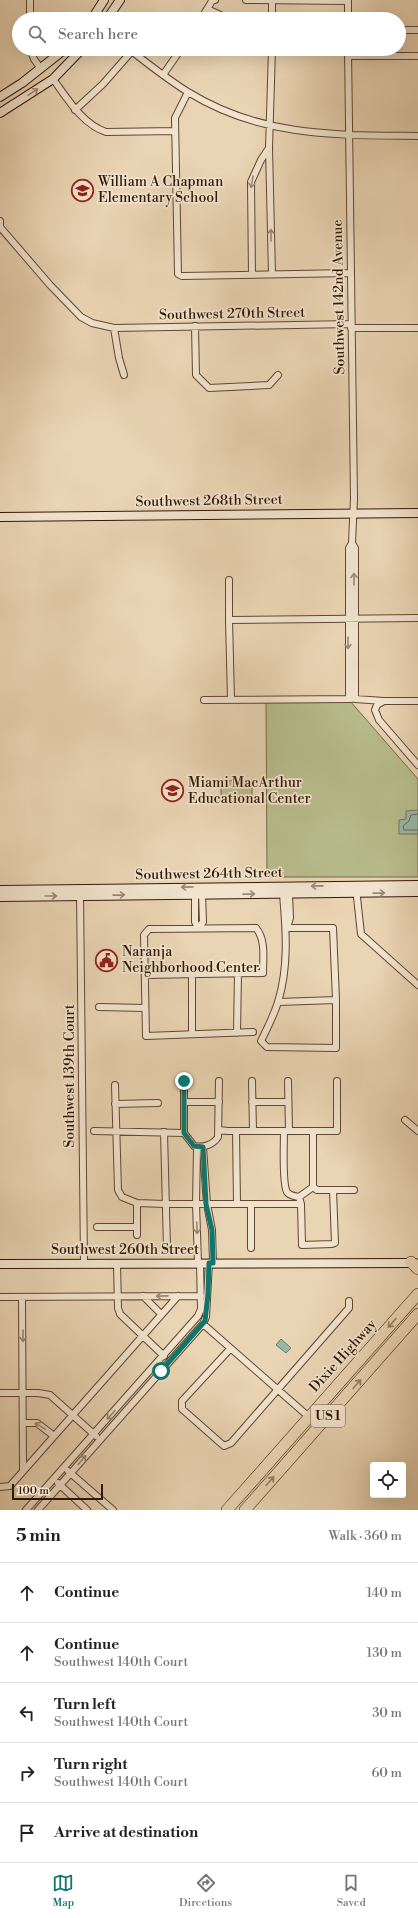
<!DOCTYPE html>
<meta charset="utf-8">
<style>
:root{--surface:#fff;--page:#f2f2f2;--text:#202124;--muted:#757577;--line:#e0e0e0;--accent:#0f766e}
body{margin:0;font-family:"Libre Bodoni",serif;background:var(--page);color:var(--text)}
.controls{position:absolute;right:12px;bottom:12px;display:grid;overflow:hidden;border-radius:4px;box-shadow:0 4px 16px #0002}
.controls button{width:36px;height:36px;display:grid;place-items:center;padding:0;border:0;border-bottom:1px solid var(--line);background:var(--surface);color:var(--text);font:20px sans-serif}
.scale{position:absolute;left:12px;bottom:10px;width:91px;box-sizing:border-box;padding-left:4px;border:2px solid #331803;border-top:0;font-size:11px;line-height:14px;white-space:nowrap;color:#331803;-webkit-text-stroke:3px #f1e3ce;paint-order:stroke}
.stop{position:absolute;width:12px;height:12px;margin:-9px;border:3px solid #0f766e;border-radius:50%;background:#fff}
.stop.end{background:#0f766e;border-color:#fff;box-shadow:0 1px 4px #0008}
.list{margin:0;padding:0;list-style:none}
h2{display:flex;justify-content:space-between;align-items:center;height:52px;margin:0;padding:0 16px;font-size:17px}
h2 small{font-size:13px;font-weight:400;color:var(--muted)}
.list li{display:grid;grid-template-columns:26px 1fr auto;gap:12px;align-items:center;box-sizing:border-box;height:60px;padding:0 16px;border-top:1px solid var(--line)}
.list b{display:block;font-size:15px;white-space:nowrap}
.list p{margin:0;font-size:13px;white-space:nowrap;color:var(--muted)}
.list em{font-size:13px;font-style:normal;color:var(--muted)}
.icon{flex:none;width:22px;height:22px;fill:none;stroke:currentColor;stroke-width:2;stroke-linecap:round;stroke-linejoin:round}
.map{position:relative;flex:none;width:418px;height:1510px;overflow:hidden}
.search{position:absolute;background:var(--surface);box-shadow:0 4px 16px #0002;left:12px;right:12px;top:12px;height:44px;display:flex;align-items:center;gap:10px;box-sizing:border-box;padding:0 14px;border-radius:22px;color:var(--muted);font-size:15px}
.sheet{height:352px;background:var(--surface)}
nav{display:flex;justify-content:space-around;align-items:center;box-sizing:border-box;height:56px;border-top:1px solid var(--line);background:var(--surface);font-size:11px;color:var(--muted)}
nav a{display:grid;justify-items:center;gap:2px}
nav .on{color:var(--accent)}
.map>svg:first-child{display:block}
.green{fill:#b7bc8c;stroke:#756a48}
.water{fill:#98b8a9;stroke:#707867}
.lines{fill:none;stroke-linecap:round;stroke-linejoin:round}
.shore{stroke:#666856;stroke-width:1}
.street-casing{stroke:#60472f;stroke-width:8}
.secondary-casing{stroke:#331803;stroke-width:10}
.highway-casing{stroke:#331803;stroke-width:12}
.street{stroke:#f1e3ce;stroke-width:6}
.secondary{stroke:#f1e3ce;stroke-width:8}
.highway{stroke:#e9d4b3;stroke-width:11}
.oneway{stroke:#9c8873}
.oneway2{stroke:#977f64}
.route{stroke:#0f766e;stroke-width:5}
.labels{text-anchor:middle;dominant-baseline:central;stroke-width:3.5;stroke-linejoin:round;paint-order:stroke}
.shield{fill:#f1e3ce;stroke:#6c5540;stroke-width:1}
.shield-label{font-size:13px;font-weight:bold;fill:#331803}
.poi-label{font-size:14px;fill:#331803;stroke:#f1e3ce;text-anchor:start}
.street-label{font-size:14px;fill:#331803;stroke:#f1e3ce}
</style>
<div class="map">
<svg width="418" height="1510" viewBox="0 0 418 1510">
<rect width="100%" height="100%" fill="#e9d4b3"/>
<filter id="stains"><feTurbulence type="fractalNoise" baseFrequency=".005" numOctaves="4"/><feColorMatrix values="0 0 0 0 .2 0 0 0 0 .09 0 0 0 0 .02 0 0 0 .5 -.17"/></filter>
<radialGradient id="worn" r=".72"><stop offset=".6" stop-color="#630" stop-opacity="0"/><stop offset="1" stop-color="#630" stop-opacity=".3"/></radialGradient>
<path class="green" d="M350,701l68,78v98h-151l-1,-175z
M252,780v17h-31v-16z"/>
<path class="water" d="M418,810v24h-19v-14l7,-1v-8z
M281,1339l10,9 -5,5 -10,-8z"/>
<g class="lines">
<path class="shore" d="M418,814l-7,1 -2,6 -6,5 1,4h14"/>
<defs>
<path id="street" d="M30,0v19
M246,0l102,1
M348,0v19
M207,9l22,10
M201,19l11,-18 3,-1
M272,19v-19
M399,30h19
M30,49l4,10 7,10
M129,49c19,15 38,30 59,43 73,45 147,43 230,44
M348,49l6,450 -2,44
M348,56h70
M163,75l18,-26
M53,79c14,19 29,45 53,53l69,-1
M188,92l-13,26 3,156 4,2 168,-3
M75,110l28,-26 29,-33
M0,221v6l50,58 31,32 11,6 22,5 237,-4
M272,274l-3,-126 3,-99
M252,275l-1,-93 10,-22 8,-12
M195,326l1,49 13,13 60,-3 9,-10
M114,328l5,30 5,17
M351,328h67
M229,580v40l189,-2
M229,620l2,79
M349,699v-151l3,-5 3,5v151l29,2
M204,700l147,-1
M418,701h-34l-7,4 -2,5 4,10 39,45
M356,888l5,46 57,51
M80,893l4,370
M283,894c3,35 6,73 -5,108 -4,13 -11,27 -17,39l6,6 69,1v-48l-3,-72h-47
M195,895v27l3,6
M287,927l3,-9 -1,-24
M198,928l5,-6 -1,-28
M192,974v60
M145,975l118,-2c0,-15 3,-33 -7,-45l-107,1 -5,6 2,101 107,-4
M278,1002l58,-2
M99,1007l46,1
M237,1033l1,-60
M184,1081v52l10,13c9,2 19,-1 24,-9l1,-56
M252,1081l1,50
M288,1081l1,50
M115,1085l3,105 4,7 15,6 28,1h136
M184,1102h35
M252,1102h36
M115,1104l43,-1
M405,1120l13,11
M219,1130l9,1h109v-50
M94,1131l90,2
M236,1131l1,73
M284,1131c0,12 -2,53 3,61 3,4 8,4 12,5l14,-10
M313,1131v56
M164,1132l3,116
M197,1147l-1,57 2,59
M203,1147l4,57 5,26 1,33
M313,1187l4,3h37
M299,1197l2,7 1,41 30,-1 3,-1 -2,-53
M137,1203v32
M251,1204v44
M97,1227h40
M117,1263l1,45 2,6 44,42
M143,1296l18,18
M0,1297l201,-1
M22,1297l1,173
M203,1324l106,93
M230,1349l-48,52v8l42,37 7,-3 118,-135v-7
M0,1393h38l12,2 46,41
M24,1423h13l17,13
M68,1471l45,39
M58,1483l29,27
M0,1487l10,-1 168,-190
M26,1510l172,-194 3,-7 -1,-46
M38,1510l165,-186 3,-7 3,-54"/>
<path id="secondary" d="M92,19l12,-19
M107,19l13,-19
M0,97l22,-14 43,-34
M0,113l53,-34 29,-30
M0,517l418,-4
M0,890l418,-5
M0,897l418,-5
M0,1264l415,-1"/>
<path id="highway" d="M411,1262l7,7
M227,1510l191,-216
M245,1510l173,-196"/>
</defs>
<use href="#street" class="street-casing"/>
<use href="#secondary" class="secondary-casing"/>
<use href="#highway" class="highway-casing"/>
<use href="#street" class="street"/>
<use href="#secondary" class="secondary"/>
<use href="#highway" class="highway"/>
</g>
<defs><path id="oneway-shaft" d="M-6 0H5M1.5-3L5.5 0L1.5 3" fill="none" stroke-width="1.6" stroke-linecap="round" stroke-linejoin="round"/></defs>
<g class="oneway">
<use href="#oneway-shaft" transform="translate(33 92) rotate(-34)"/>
<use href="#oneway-shaft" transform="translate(252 182) rotate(100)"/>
<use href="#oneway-shaft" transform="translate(271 235) rotate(-91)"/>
<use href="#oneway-shaft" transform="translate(354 579) rotate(-90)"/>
<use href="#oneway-shaft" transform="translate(348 643) rotate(90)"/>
<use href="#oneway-shaft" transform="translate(317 886) rotate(179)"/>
<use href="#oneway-shaft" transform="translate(187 887) rotate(179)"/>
<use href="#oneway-shaft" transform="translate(379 893) rotate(-1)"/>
<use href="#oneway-shaft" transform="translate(249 894) rotate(-1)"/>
<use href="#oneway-shaft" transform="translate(119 895) rotate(-1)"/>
<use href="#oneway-shaft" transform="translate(51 896)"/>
<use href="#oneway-shaft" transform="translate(197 1228) rotate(88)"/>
<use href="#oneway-shaft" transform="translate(162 1296) rotate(179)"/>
<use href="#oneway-shaft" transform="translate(23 1336) rotate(90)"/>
<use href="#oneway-shaft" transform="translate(111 1415) rotate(132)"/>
<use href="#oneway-shaft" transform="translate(40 1426) rotate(-149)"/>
<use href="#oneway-shaft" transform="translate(82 1460) rotate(-49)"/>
</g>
<g class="oneway2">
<use href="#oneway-shaft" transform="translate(392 1323) rotate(132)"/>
<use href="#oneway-shaft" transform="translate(357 1384) rotate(-48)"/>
<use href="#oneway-shaft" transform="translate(270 1481) rotate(-48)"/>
</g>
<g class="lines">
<path class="route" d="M161,1371l44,-50 3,-27 1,-31h4l-1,-33 -6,-26 -3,-57 -9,-1 -10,-13v-52"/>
</g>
<defs>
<symbol id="school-ring" viewBox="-11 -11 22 22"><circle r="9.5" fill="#f1e3ce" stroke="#8f2418" stroke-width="1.5"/><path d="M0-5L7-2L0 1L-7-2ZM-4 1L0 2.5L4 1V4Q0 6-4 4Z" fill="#8f2418"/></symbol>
<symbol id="civic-ring" viewBox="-11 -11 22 22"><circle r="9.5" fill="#f1e3ce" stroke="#8f2418" stroke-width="1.5"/><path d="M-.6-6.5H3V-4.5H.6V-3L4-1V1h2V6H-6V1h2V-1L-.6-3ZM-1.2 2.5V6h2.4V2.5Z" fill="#8f2418"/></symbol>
</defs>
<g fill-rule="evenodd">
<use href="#school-ring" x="70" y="178" width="25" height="25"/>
<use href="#school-ring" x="160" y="778" width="25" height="25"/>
<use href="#civic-ring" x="94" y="948" width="25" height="25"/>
</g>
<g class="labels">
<rect class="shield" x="311" y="1405" width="34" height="22" rx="3"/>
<g class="shield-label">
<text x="328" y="1416">US 1</text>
</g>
<g class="poi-label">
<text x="98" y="182">William A Chapman<tspan x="98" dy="16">Elementary School</tspan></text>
<text x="188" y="783">Miami MacArthur<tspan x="188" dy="16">Educational Center</tspan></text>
<text x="122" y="952">Naranja<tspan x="122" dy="16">Neighborhood Center</tspan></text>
</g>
<g class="street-label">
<text transform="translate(339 297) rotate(-91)">Southwest 142nd Avenue</text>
<text transform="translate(232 314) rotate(-1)">Southwest 270th Street</text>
<text transform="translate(209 501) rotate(-1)">Southwest 268th Street</text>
<text transform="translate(209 874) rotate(-1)">Southwest 264th Street</text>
<text transform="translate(70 1076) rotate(-90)">Southwest 139th Court</text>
<text x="125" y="1250">Southwest 260th Street</text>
<text transform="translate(343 1356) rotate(-48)">Dixie Highway</text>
</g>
</g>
<rect width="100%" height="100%" filter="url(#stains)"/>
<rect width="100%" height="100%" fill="url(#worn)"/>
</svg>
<div class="controls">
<button><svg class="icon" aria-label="locate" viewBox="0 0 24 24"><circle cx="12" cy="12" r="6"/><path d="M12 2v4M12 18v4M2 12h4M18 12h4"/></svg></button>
</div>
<div class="scale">100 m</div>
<div class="stop" style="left:161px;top:1371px"></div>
<div class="stop end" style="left:184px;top:1081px"></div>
<div class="search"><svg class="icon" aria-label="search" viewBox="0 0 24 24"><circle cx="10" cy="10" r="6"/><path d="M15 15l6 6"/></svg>Search here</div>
</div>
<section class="sheet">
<h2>5 min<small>Walk · 360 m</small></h2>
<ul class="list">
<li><svg class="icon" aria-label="ahead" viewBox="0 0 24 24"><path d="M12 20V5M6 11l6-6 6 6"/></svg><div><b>Continue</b></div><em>140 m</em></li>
<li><svg class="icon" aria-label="ahead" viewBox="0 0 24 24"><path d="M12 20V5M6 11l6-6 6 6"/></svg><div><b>Continue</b><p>Southwest 140th Court</p></div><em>130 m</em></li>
<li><svg class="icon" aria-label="left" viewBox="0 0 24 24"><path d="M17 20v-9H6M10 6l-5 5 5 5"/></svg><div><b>Turn left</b><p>Southwest 140th Court</p></div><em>30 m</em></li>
<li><svg class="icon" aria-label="right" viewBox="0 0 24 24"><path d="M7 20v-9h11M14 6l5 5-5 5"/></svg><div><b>Turn right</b><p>Southwest 140th Court</p></div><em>60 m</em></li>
<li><svg class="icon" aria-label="arrive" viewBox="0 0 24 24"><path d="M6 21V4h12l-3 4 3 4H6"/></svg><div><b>Arrive at destination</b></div></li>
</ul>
</section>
<nav>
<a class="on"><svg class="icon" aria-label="map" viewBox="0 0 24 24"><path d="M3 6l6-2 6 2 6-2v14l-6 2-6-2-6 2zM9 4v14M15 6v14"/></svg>Map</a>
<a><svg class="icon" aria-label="directions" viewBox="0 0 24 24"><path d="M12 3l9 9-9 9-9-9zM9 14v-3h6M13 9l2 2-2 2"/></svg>Directions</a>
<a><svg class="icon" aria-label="saved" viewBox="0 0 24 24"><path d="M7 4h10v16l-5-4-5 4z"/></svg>Saved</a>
</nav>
